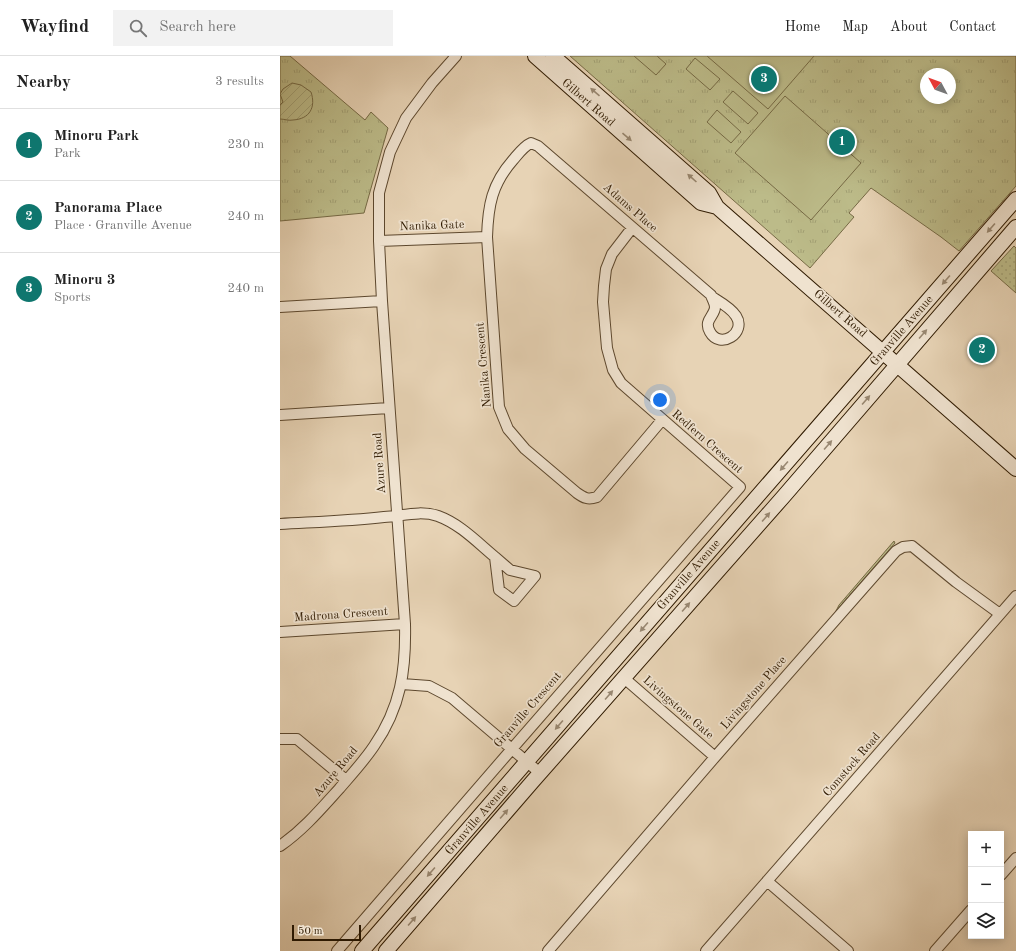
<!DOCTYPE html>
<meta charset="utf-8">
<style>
:root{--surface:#fff;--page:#f2f2f2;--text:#222;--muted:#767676;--line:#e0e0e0;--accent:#0f766e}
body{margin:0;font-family:"Old Standard TT",serif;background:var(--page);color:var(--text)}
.controls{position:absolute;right:12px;bottom:12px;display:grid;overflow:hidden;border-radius:0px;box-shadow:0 2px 10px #0003}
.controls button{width:36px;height:36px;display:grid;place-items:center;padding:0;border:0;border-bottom:1px solid var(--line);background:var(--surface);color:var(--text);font:20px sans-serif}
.compass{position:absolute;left:640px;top:12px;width:36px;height:36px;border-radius:50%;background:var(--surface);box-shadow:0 2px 10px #0003;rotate:311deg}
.scale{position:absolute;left:12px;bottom:10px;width:69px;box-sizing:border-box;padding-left:4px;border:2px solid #2f1a01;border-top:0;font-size:11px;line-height:14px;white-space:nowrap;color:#2f1a01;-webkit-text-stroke:3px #efe2cf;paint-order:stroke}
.you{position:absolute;left:380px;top:344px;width:14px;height:14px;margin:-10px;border:3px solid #fff;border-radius:50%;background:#1a73e8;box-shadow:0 0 0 6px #1a73e833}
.badge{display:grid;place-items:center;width:26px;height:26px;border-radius:50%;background:var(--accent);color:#fff;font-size:13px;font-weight:700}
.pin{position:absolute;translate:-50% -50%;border:2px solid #fff;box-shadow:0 1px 4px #0006}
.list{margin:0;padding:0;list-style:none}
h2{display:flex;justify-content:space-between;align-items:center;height:52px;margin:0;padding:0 16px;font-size:17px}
h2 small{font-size:13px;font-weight:400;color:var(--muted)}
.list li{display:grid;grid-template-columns:26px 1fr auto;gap:12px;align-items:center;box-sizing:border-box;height:72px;padding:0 16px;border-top:1px solid var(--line)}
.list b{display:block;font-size:15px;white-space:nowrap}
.list p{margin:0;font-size:13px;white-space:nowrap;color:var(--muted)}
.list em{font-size:13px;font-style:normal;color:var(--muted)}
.icon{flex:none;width:22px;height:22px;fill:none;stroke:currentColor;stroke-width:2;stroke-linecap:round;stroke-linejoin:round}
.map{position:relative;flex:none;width:736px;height:895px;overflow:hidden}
header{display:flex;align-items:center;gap:24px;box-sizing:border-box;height:56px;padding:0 20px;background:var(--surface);border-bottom:1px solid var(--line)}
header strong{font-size:19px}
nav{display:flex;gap:22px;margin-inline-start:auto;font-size:14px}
.search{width:280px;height:36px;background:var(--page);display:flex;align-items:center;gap:10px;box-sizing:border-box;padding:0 14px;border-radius:0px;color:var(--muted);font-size:15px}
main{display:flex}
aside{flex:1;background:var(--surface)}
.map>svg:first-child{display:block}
.grass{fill:url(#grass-dots);stroke:#766a45}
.park{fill:url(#park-tufts);stroke:#766a45;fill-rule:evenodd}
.garden{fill:url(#garden-furrows);stroke:#766a45}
.pitch{fill:#bcbb89;stroke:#766a45}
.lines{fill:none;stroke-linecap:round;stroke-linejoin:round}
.minor-casing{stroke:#5d482e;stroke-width:12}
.secondary-casing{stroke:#2f1a01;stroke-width:16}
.minor{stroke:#efe2cf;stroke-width:10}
.secondary{stroke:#efe2cf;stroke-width:14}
.oneway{fill:#998872}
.labels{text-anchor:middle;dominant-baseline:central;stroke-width:3.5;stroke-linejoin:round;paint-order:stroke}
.street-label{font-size:12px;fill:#2f1a01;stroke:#efe2cf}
</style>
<header>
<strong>Wayfind</strong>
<div class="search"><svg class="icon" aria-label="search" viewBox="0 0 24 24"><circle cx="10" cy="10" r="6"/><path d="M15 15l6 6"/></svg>Search here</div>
<nav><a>Home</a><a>Map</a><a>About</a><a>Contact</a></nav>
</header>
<main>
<aside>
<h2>Nearby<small>3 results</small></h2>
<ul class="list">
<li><span class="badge">1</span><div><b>Minoru Park</b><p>Park</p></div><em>230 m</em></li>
<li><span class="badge">2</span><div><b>Panorama Place</b><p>Place · Granville Avenue</p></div><em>240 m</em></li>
<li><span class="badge">3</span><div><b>Minoru 3</b><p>Sports</p></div><em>240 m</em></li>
</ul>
</aside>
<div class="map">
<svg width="736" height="895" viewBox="0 0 736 895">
<defs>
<pattern id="grass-dots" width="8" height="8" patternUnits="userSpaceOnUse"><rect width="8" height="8" fill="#bcbb89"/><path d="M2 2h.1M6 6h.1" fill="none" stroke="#a2a074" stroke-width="1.8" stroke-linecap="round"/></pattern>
<pattern id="park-tufts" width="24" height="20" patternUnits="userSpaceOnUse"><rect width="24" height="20" fill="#bcbb89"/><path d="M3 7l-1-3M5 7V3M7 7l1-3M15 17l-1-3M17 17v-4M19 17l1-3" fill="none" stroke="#a2a074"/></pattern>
<pattern id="garden-furrows" width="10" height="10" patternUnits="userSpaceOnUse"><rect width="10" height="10" fill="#bcbb89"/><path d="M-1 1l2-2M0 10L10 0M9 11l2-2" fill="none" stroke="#a2a074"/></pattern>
</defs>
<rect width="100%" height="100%" fill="#e7d3b5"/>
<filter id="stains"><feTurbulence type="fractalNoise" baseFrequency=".005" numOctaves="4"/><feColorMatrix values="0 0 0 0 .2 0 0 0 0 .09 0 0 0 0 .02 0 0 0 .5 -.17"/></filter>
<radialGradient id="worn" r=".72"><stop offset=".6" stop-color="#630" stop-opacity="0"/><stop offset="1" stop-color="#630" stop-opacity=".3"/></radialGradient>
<path class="grass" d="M734,190l2,2v45l-25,-22z
M614,485l1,2 -59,68 3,-6z"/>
<path class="park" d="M0,0h10l75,64 6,-8 17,16 -24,85 -84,8z
M290,0h446v130l-57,65 -18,-14 -70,-49 -22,25 5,4 -44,51zM646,18h24v24h-24z"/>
<path class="garden" d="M12,27l9,2 10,7c5,15 -1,27 -18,28 -4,1 -9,-1 -13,-1v-14l3,-3 -3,-8 3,-5z"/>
<path class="pitch" d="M354,0h23l9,8 -10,11z
M427,0h107l-46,53z
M415,2l25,21 -10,11 -24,-21z
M453,35l25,22 -10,11 -25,-22z
M505,40l76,67 -50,57 -76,-67z
M437,54l24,22 -10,11 -24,-21z"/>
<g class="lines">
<defs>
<path id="minor" d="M99,185l108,-4
M0,251l102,-6
M0,359l109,-7
M382,364l-65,77c-9,3 -13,1 -20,-4l-52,-44 -17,-20 -9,-22 -12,-170c1,-32 5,-53 26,-77 6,-7 11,-14 18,-17l7,3 173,149 1,2c8,5 19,11 24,19 11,17 -16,34 -26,16 -7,-12 5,-16 5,-25 0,-4 -3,-8 -4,-12
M0,468c34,-2 69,-3 104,-7 18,-1 36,-7 54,-1 22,8 39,26 57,41
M215,501l15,13 25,6 -21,25 -15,-11z
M0,576l125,-8
M344,622l91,79
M122,628l27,2 23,12 88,75
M0,683h17l49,41
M0,790c23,-16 40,-36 59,-57 12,-14 25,-28 35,-43 27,-39 32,-76 31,-122l-23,-323 -3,-60v-48l11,-41 16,-34 26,-35 24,-27
M721,819l15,-17
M487,825l81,70
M57,895l167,-193 236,-271 -119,-104 -8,-13 -6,-22 -4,-46 1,-16 2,-17 6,-15 20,-26
M268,895l167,-194 181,-206 7,-4 9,-1 44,36 44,32
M426,895l310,-355
M655,895l36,-41"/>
<path id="secondary" d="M255,0l166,147 16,4
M273,0l156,137 8,14 299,262
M82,895l654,-752
M106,895l147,-170 251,-285 232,-269"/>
</defs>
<use href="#minor" class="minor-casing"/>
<use href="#secondary" class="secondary-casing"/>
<use href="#minor" class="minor"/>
<use href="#secondary" class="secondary"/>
</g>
<defs><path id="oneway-solid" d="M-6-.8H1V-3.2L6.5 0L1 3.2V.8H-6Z"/></defs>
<g class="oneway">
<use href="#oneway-solid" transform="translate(315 36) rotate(-139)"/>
<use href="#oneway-solid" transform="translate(347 81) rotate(41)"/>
<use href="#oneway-solid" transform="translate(412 122) rotate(-138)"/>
<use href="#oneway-solid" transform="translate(711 172) rotate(131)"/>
<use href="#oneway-solid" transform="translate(666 224) rotate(131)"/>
<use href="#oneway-solid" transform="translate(643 278) rotate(-49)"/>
<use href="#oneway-solid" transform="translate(586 344) rotate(-49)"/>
<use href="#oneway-solid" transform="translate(548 389) rotate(-49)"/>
<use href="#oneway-solid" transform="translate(504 410) rotate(131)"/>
<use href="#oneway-solid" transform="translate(486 461) rotate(-49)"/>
<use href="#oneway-solid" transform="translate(406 551) rotate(-49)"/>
<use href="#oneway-solid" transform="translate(364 571) rotate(131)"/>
<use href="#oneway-solid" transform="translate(329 639) rotate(-49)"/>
<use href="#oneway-solid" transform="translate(279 669) rotate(131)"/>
<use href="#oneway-solid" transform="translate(224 758) rotate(-49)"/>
<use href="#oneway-solid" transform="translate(151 816) rotate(131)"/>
<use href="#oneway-solid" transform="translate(132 865) rotate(-49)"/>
</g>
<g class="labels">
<g class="street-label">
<text transform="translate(308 47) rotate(41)">Gilbert Road</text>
<text transform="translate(350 152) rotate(41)">Adams Place</text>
<text transform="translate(152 170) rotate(-2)">Nanika Gate</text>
<text transform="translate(560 258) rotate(41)">Gilbert Road</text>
<text transform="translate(622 275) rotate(-49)">Granville Avenue</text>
<text transform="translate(204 309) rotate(-95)">Nanika Crescent</text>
<text transform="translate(427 386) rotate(41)">Redfern Crescent</text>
<text transform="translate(100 407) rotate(-94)">Azure Road</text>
<text transform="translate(409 519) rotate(-49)">Granville Avenue</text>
<text transform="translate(61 559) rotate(-4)">Madrona Crescent</text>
<text transform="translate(474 637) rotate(-49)">Livingstone Place</text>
<text transform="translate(398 652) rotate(41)">Livingstone Gate</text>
<text transform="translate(248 654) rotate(-49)">Granville Crescent</text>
<text transform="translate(572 709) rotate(-49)">Comstock Road</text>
<text transform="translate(56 716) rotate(-50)">Azure Road</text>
<text transform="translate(197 764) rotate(-49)">Granville Avenue</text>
</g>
</g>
<rect width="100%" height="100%" filter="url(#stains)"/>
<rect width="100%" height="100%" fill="url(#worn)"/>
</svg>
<div class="controls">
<button>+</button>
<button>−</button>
<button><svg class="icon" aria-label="layers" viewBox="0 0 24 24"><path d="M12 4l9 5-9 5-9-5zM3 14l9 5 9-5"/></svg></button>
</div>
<svg class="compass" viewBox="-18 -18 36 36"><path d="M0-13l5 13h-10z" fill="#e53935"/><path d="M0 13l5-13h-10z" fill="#767676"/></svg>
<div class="scale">50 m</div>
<div class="you"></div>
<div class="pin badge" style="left:562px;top:86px">1</div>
<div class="pin badge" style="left:702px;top:294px">2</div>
<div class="pin badge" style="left:484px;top:23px">3</div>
</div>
</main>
